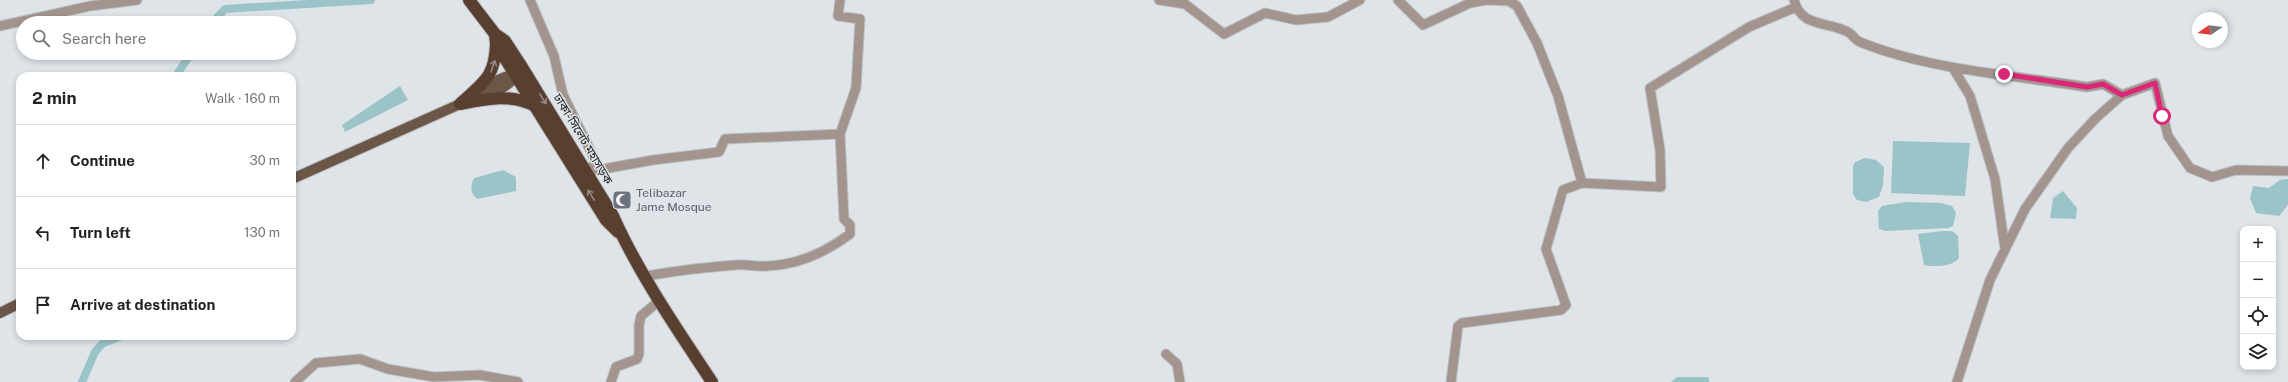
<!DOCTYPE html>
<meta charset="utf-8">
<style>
:root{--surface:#fff;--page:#f2f2f2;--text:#222;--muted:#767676;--line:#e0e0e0}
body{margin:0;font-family:"Public Sans","Noto Sans Bengali",sans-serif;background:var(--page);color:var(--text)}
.controls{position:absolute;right:12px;bottom:12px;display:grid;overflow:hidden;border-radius:8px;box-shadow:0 2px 6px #0003}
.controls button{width:36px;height:36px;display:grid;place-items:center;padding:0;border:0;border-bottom:1px solid var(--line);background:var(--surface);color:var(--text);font:20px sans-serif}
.compass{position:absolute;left:2192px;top:12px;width:36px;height:36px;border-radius:50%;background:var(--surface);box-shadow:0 2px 6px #0003;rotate:257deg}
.stop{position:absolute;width:12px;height:12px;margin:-9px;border:3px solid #db2777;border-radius:50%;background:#fff}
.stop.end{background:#db2777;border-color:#fff;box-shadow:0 1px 4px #0008}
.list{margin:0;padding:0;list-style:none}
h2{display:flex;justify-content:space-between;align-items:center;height:52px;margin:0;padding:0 16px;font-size:17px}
h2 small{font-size:13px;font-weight:400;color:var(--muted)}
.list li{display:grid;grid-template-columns:26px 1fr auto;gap:12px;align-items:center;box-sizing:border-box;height:72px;padding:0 16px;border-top:1px solid var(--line)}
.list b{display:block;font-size:15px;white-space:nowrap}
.list em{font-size:13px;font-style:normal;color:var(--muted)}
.icon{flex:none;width:22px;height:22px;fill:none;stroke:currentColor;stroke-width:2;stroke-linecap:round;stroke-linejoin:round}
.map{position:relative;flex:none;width:2288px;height:382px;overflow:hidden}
.search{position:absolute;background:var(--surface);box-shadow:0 2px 6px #0003;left:16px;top:16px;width:280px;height:44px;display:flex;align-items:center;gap:10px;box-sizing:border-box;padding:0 14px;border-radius:22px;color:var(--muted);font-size:15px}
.panel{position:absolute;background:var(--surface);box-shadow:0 2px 6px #0003;left:16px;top:72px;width:280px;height:268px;border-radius:12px}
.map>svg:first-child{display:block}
.water{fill:#9bc4c8}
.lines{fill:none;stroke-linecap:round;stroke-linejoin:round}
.canal{stroke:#9bc4c8;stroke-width:8}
.minor-casing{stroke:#bdc1c6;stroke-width:11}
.major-casing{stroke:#bdc1c6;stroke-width:12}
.highway-casing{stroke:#bdc1c6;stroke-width:14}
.minor{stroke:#a3958d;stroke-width:9}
.major{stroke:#6c5648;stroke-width:10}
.highway{stroke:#583f2f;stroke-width:12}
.oneway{stroke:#958983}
.route{stroke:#db2777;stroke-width:5}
.labels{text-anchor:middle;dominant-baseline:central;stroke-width:3;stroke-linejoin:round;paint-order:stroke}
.street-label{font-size:12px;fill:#202224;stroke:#dfe4e9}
.worship-label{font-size:12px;fill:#5b616d;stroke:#dfe4e9;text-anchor:start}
</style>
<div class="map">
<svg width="2288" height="382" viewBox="0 0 2288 382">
<rect width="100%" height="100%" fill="#dfe4e9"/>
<path class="water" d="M400,86l8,14 -63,32 -3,-7z
M1893,141l77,2 -5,53 -74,-3z
M1865,158l11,2 8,7 -1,18 -4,12 -13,5 -9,-2 -4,-6v-28l2,-4z
M503,170l13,7v14l-39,8c-7,-6 -7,-13 -3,-21z
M2288,179v26l-9,11 -23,-3 -6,-15 3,-12 16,2 11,-8z
M2063,191l14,17 -1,11 -26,-1 3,-20z
M1906,202l35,1 11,3 4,7 -3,13 -4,2 -64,3 -6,-2 -1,-18 4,-5z
M1942,231h10l6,5 1,22c-6,9 -26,9 -35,7l-6,-31z
M1677,377h32v5h-38z"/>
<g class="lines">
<path class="canal" d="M212,23l13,-14 146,-9
M176,76l15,-23
M82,382l13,-30 8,-9 19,-7"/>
<defs>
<path id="minor" d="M530,0l24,56 9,39 33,67 -9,10
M1159,0l26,4 39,30 41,-21 31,7 32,-3 32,-17
M1398,0l25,25 47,-22 16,-3 23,1 8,5 20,37 21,53 24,87
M1794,0c7,28 34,21 54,32 5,3 7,8 12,10 69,28 153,33 227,45l16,-3 19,11
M0,26l90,-20 47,-6
M1953,68l17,28 25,83 10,70
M587,172l66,-12 66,-8 6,-13 115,-5
M646,276c30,-5 60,-9 90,-11 10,-1 21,2 31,1 31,-1 59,-14 83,-32v-9l-6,-6 -4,-85 16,-46 4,-69 -22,-3 2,-16
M1166,354l11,10 3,18
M295,382l21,-19 44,-4 28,10 46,8 46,-2 38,7
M611,382l5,-15 21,-8 2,-5v-29l2,-9 19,-16
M1451,382l7,-56 4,-3 99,-13 5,-5 -20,-56 17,-59 19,-7 79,4 -1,-37 -10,-62 99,-61 47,-20
M1957,382l33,-102 35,-71 43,-61 27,-29 27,-24 33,-12 13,53 22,32 22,9 24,-7 52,1"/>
<path id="major" d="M477,97c15,-2 34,-11 40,-24
M292,179l168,-75c18,-9 40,-33 62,-28
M0,313l20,-10"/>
<path id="highway" d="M469,0l26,34 10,7 15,23 93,152c26,58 64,113 99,166
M495,34l1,10 110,176 12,12
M461,103c23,-21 34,-26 35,-59
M460,104c25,-5 52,-11 75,2"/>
</defs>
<use href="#minor" class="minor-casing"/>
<use href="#major" class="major-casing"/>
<use href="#highway" class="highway-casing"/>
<use href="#minor" class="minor"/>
<use href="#major" class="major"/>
<use href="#highway" class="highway"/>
</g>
<defs><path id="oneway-shaft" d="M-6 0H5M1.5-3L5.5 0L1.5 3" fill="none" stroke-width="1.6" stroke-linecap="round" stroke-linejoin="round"/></defs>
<g class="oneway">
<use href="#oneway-shaft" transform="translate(493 66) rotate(-71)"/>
<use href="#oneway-shaft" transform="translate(543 99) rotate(57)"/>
<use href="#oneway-shaft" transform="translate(591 195) rotate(-122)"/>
</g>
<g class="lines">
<path class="route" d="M2004,74l83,13 16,-3 19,11 33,-12 7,33"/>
</g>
<defs>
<symbol id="mosque-square" viewBox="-11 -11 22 22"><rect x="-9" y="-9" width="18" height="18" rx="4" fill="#6b7280" stroke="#dfe4e9"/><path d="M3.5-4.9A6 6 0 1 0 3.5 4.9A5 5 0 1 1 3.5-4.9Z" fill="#fff"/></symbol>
</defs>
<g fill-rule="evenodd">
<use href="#mosque-square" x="611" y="189" width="22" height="22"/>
</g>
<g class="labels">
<g class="street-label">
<text transform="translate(583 139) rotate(59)">ঢাকা-সিলেট মহাসড়ক</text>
</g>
<g class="worship-label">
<text x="636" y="193">Telibazar<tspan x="636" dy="14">Jame Mosque</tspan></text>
</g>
</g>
</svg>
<div class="controls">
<button>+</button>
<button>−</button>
<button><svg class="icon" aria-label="locate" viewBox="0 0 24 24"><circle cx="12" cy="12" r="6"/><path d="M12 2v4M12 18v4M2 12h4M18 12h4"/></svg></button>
<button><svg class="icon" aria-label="layers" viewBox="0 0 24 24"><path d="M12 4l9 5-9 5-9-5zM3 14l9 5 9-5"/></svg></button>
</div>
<svg class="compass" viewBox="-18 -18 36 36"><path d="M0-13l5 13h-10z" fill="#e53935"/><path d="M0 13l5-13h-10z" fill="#767676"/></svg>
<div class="stop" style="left:2162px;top:116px"></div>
<div class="stop end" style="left:2004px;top:74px"></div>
<div class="search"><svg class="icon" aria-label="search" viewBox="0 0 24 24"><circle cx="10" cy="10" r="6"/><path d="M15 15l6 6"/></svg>Search here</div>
<section class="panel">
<h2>2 min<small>Walk · 160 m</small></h2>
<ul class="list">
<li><svg class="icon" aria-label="ahead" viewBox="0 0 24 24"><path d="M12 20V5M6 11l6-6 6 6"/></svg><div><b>Continue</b></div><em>30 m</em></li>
<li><svg class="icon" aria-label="left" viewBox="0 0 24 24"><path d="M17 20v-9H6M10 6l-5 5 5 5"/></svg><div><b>Turn left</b></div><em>130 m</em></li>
<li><svg class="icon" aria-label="arrive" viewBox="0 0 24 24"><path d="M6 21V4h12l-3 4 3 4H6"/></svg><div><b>Arrive at destination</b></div></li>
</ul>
</section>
</div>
